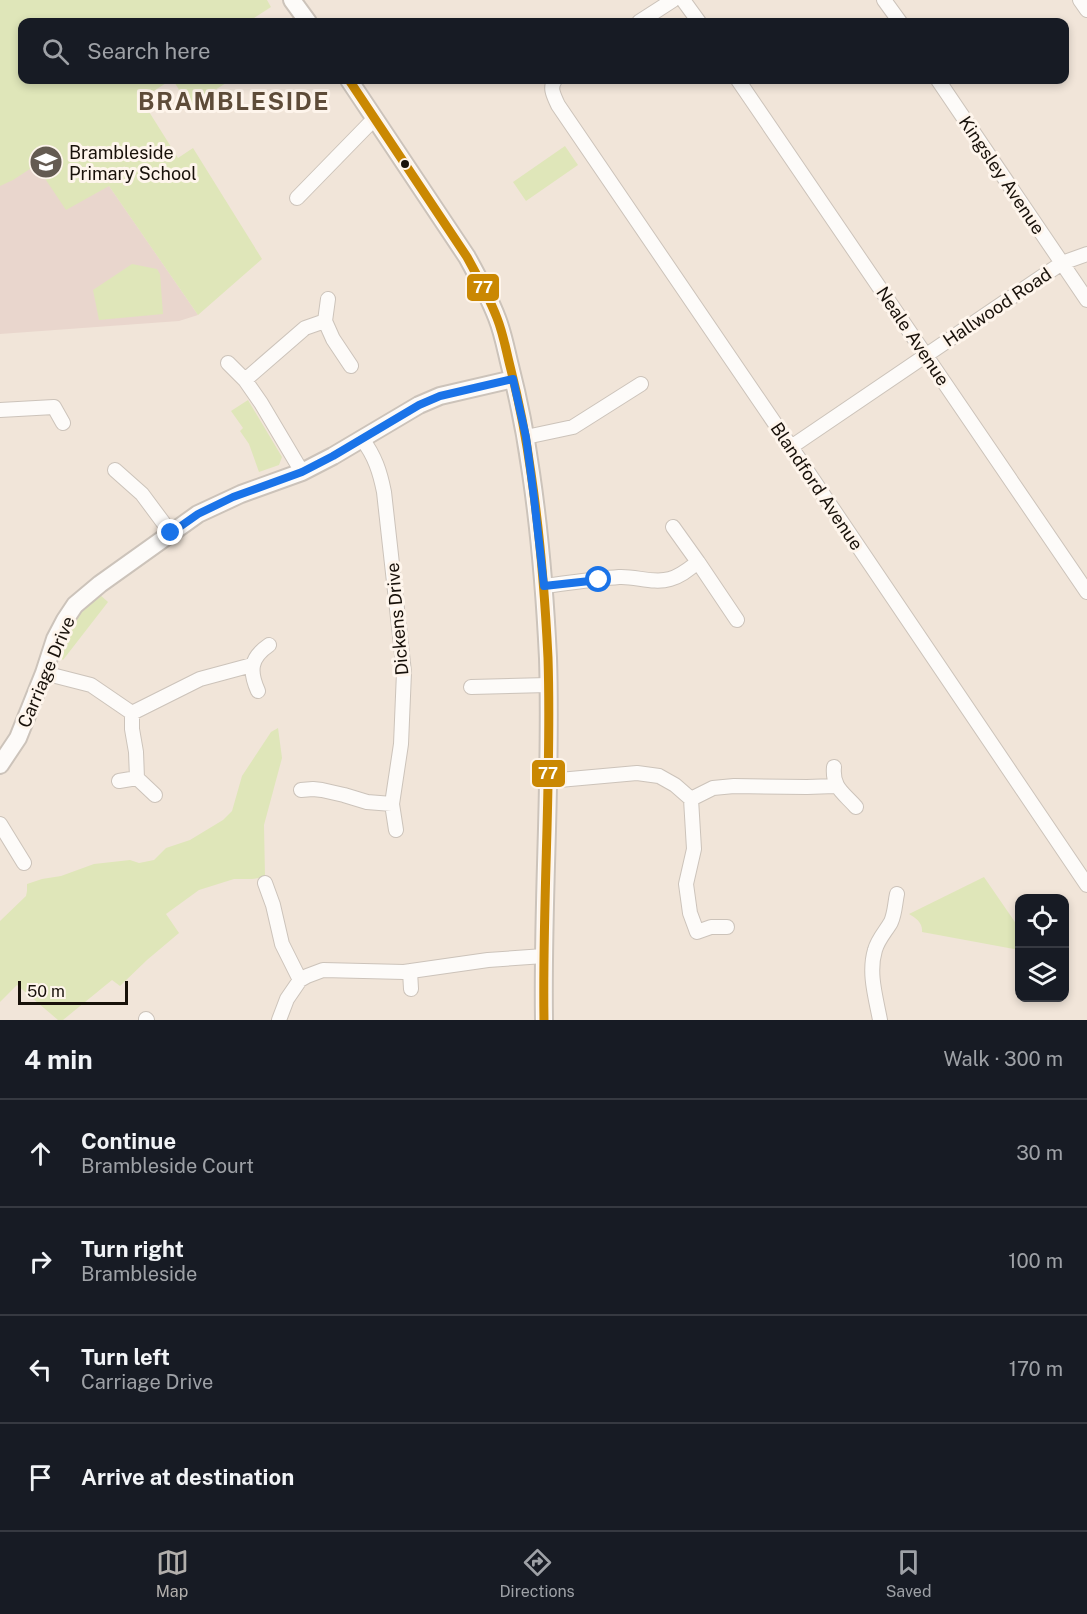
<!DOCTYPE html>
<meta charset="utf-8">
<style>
:root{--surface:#171b24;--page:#242831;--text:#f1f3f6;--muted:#9ea1a6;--line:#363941;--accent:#b2afac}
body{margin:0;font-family:"Public Sans",sans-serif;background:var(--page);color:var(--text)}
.controls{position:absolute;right:18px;bottom:18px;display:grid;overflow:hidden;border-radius:12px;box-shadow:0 3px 9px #0003}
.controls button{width:54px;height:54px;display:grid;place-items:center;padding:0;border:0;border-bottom:2px solid var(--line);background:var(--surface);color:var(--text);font:30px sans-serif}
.scale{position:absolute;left:18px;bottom:15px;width:110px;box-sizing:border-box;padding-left:6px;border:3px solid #18110a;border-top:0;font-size:16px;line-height:21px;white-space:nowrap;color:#18110a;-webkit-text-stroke:4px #fef5ec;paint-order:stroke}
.stop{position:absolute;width:18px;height:18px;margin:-14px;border:4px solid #1a73e8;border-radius:50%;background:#fff}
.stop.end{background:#1a73e8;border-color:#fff;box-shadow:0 2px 6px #0008}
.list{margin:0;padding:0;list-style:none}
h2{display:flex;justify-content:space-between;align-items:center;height:78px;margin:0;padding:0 24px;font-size:26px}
h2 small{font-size:20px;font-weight:400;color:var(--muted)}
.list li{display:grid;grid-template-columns:39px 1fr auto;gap:18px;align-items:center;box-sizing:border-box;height:108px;padding:0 24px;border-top:2px solid var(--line)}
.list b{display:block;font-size:22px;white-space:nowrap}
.list p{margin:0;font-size:20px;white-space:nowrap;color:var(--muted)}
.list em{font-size:20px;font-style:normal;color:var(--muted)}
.icon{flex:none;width:33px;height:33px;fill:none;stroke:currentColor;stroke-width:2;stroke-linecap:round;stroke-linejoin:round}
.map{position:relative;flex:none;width:1087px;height:1020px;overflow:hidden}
.search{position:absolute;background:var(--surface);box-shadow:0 3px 9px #0003;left:18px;right:18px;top:18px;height:66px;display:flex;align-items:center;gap:15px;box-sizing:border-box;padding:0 21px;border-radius:12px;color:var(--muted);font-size:22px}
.sheet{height:510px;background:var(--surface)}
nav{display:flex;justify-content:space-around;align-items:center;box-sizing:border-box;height:84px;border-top:2px solid var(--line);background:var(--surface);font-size:16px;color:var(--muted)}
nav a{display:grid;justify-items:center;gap:3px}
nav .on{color:var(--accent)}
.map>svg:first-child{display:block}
.education{fill:#e9d6cd}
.green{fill:#dfe6b9}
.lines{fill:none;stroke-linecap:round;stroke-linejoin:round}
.minor-casing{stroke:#ccc3ba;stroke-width:16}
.tertiary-casing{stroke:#ccc3ba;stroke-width:20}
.minor{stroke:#fdfbf9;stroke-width:14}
.tertiary{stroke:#fdfbf9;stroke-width:16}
.bus-1-casing{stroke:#fef5ec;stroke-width:14}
.bus-1{stroke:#ca8802;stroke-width:9}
.route{stroke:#1a73e8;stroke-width:8}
.bus-dot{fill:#18110a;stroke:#fef5ec;stroke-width:2}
.labels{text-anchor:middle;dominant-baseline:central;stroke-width:6;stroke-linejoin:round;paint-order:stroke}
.poi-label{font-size:18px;fill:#18110a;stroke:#fef5ec;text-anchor:start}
.street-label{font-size:18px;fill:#18110a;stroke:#fef5ec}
.district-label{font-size:24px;font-weight:bold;letter-spacing:1.5px;fill:#5e4c39;stroke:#fef5ec}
.line-badge{stroke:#fef5ec;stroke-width:2}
.badge-label{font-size:16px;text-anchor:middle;font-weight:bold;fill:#fff}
</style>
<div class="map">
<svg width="1087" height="1020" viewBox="0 0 1087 1020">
<rect width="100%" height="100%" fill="#f1e5d9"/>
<path class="education" d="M0,0l22,22v58l54,58 122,177 -19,6 -179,13z"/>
<path class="green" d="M0,0h267l4,7 -23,15h-226v58h149l-30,19 37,59 15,-10 69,111 -64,56 -89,-129 -43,24 -30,-45 -23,15 -13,6z
M173,80h58l-42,26z
M565,146l13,19 -52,36 -13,-19z
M132,264l25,5 3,5 3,40 -64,6 -6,-30z
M248,400l34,57 -3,8 -20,7 -10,-28 -9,-13 3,-3 -12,-17z
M99,594l9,8 -45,58 -5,-5v-6l22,-40z
M278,728l4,30 -18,67 1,52 -13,2h-18l-35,11 -33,24 13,19 -32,27 -27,26 -8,-6 -49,40h-5l-41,-35 -17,17v-81l26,-25 1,-5v-7l15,-5 19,-3 33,-12 36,-4 9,3 15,-3 12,-12 24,-8 33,-20 9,-9 10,-35 29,-44z
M984,877l35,51v22l-97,-18c1,-9 -6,-14 -13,-18z"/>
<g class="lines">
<defs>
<path id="minor" d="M683,0l16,22
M884,0l16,22
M1080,0l7,10
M639,22l34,-22
M555,80c-6,8 -1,16 3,25l233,342 296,438
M738,80l349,512
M938,80l149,220
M297,198l78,-80
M325,321l8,18 18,27
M228,363l17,17
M0,410l54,-3 9,16
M526,437l47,-10 68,-43
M362,439c13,17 18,33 22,53l20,180 -3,72 -9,60 4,26
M791,447l271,-184 25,-9
M115,470l27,24 29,39
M302,472l-41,-69 -16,-23 60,-52 20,-7 3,-22
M698,562l39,58
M544,586c25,-3 50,-7 75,-9 17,-1 34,7 51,2 11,-3 19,-10 28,-17l-25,-35
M44,673l47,12 41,28
M471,687l77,-2
M258,691c-9,-20 -8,-33 11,-46
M132,713l68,-34 52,-14
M132,713v16l4,23 1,26 18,17
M834,767c-2,21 10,26 22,40
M119,781l18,-3
M548,781l89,-8 22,3 16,9 16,14
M301,790l12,-1 9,1 22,5 23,7 25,2
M0,824l24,39
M265,883l8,22 9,39 18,36
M727,927h-16l-14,5 -7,-19 -4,-29 8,-35 -3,-50 22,-11 21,-2 73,1 28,-1
M410,971l1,18
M146,1019l1,1
M279,1020l8,-21 13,-19 7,-4 16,-6 81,2 84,-12 56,-4
M880,1020c-4,-22 -12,-47 -5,-70 3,-11 11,-19 16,-28 4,-9 4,-19 6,-28"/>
<path id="tertiary" d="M292,0l16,22
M349,80l118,177c11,20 22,40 30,61 6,15 9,32 13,48 9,35 16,71 21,107 9,61 14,123 17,185 4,120 -6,241 -4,362
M0,765l18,-27 26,-65 11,-34 10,-19 10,-15 25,-21 98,-70 43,-20 61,-22 31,-16 86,-51 21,-9 73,-17"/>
</defs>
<use href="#minor" class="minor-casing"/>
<use href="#tertiary" class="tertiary-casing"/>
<use href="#minor" class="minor"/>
<use href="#tertiary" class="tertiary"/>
<defs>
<path id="bus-1" d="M349,80l118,177c11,20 22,40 30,61 6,15 9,32 13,48 9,35 16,71 21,107 9,61 14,123 17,185 4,120 -6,241 -4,362"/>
</defs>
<use href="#bus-1" class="bus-1-casing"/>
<use href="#bus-1" class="bus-1"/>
</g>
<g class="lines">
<path class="route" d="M171,533l27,-19 35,-17 69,-25 31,-16 86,-51 21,-9 73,-17 13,58 8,61 10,88 55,-6"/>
</g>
<defs>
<symbol id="school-disc" viewBox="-11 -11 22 22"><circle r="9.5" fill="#645b52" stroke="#fef5ec"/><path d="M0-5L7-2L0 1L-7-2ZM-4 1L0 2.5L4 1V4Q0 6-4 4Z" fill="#fff"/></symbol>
</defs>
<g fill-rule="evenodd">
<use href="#school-disc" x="27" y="143" width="38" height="38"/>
</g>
<circle class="bus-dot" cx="405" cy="164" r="5"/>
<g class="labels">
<g class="poi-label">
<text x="69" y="152">Brambleside<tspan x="69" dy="21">Primary School</tspan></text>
</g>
<g class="street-label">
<text transform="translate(1002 175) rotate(56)">Kingsley Avenue</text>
<text transform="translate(997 307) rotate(-34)">Hallwood Road</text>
<text transform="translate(913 336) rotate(56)">Neale Avenue</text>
<text transform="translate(817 486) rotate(56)">Blandford Avenue</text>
<text transform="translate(397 619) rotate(-95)">Dickens Drive</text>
<text transform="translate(46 672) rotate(-67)">Carriage Drive</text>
</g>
<g class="district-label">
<text x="234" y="101">BRAMBLESIDE</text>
</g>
</g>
<g class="line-badge">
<rect x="466" y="273" width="34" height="29" rx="6" fill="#ca8802"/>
<rect x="531" y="759" width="35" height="29" rx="6" fill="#ca8802"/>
</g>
<g class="badge-label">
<text x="483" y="293">77</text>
<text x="548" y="779">77</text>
</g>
</svg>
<div class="controls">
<button><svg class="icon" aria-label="locate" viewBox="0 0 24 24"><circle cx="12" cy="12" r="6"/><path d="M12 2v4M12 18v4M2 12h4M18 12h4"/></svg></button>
<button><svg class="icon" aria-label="layers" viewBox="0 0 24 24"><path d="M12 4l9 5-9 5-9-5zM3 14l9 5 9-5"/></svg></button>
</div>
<div class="scale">50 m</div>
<div class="stop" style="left:599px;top:580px"></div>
<div class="stop end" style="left:171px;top:533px"></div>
<div class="search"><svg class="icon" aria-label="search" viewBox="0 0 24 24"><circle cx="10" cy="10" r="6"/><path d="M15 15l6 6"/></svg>Search here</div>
</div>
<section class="sheet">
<h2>4 min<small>Walk · 300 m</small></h2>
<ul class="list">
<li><svg class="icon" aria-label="ahead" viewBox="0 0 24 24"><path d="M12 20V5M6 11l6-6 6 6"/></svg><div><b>Continue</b><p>Brambleside Court</p></div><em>30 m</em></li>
<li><svg class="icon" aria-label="right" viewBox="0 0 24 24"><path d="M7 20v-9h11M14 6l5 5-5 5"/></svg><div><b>Turn right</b><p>Brambleside</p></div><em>100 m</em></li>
<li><svg class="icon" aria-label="left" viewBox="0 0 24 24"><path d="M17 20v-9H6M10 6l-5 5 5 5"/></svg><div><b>Turn left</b><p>Carriage Drive</p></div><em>170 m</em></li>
<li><svg class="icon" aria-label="arrive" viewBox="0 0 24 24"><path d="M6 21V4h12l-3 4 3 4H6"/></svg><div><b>Arrive at destination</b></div></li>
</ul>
</section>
<nav>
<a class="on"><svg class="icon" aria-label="map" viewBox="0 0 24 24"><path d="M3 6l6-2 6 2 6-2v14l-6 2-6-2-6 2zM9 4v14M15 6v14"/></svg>Map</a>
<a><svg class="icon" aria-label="directions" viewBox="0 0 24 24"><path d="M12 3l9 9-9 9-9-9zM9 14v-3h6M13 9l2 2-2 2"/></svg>Directions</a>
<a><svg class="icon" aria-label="saved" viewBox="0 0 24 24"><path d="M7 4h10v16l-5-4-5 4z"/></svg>Saved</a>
</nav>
